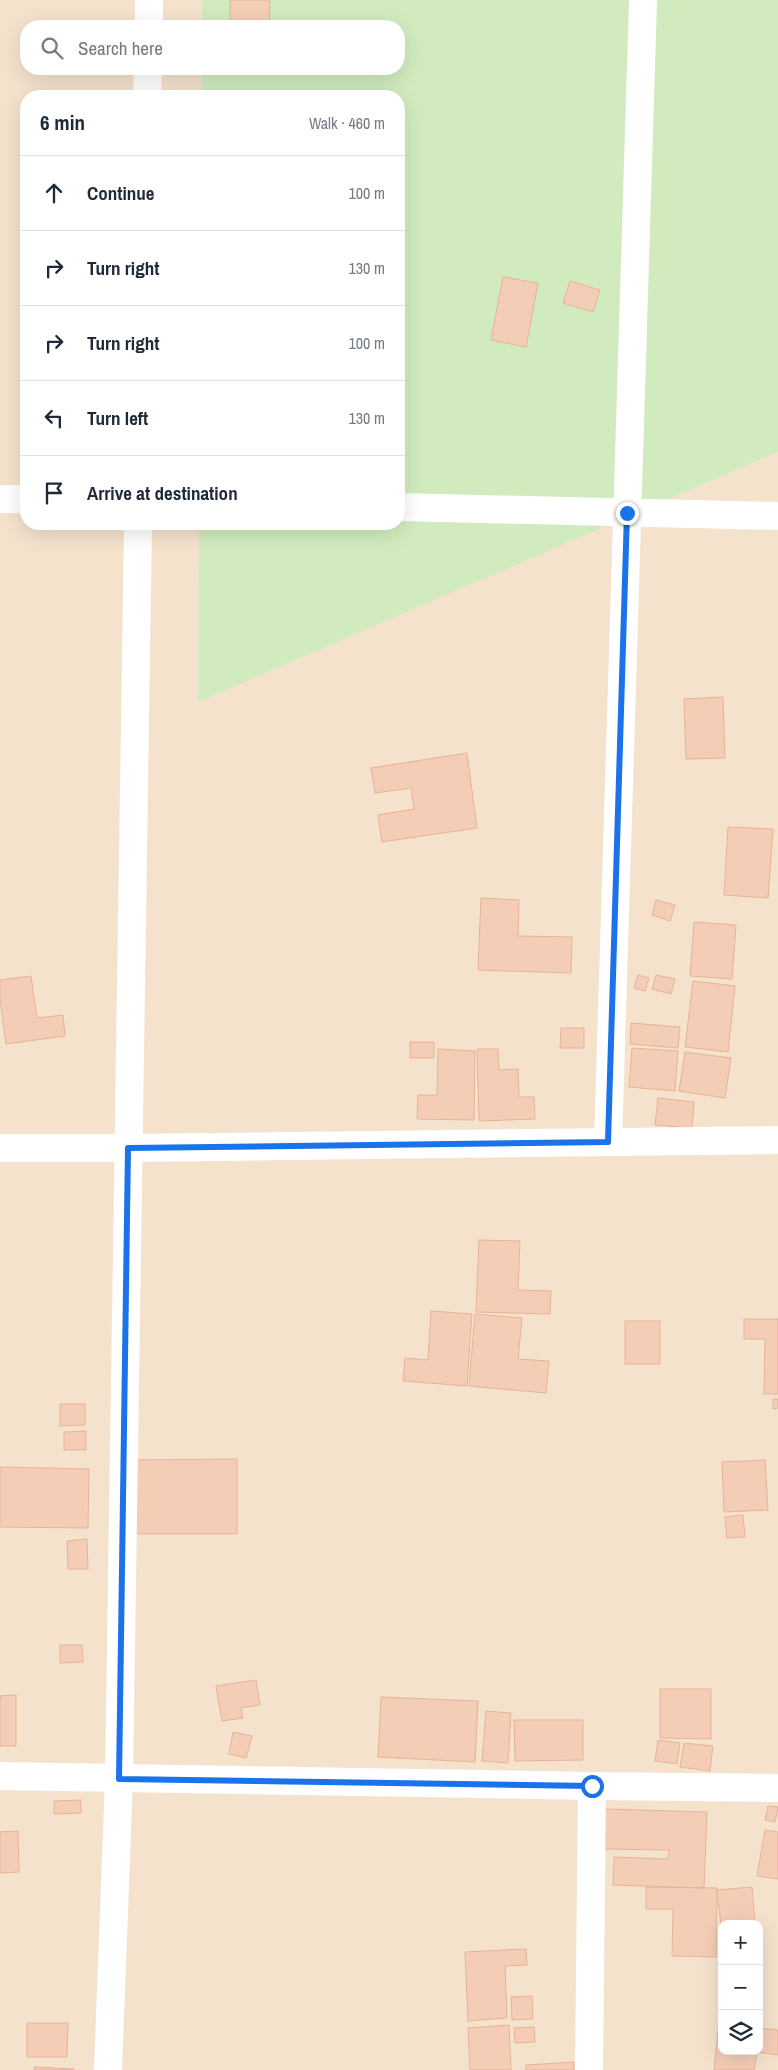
<!DOCTYPE html>
<meta charset="utf-8">
<style>
:root{--surface:#fff;--page:#f6f6f7;--text:#1f2937;--muted:#747a83;--line:#e0e1e3}
body{margin:0;font-family:"Archivo Narrow",sans-serif;background:var(--page);color:var(--text)}
.controls{position:absolute;right:15px;bottom:15px;display:grid;overflow:hidden;border-radius:10px;box-shadow:0 5px 20px #0002}
.controls button{width:45px;height:45px;display:grid;place-items:center;padding:0;border:0;border-bottom:1px solid var(--line);background:var(--surface);color:var(--text);font:25px sans-serif}
.stop{position:absolute;width:15px;height:15px;margin:-11px;border:4px solid #1a73e8;border-radius:50%;background:#fff}
.stop.end{background:#1a73e8;border-color:#fff;box-shadow:0 1px 5px #0008}
.list{margin:0;padding:0;list-style:none}
h2{display:flex;justify-content:space-between;align-items:center;height:65px;margin:0;padding:0 20px;font-size:21px}
h2 small{font-size:16px;font-weight:400;color:var(--muted)}
.list li{display:grid;grid-template-columns:32px 1fr auto;gap:15px;align-items:center;box-sizing:border-box;height:75px;padding:0 20px;border-top:1px solid var(--line)}
.list b{display:block;font-size:19px;white-space:nowrap}
.list em{font-size:16px;font-style:normal;color:var(--muted)}
.icon{flex:none;width:28px;height:28px;fill:none;stroke:currentColor;stroke-width:2;stroke-linecap:round;stroke-linejoin:round}
.map{position:relative;flex:none;width:778px;height:2070px;overflow:hidden}
.search{position:absolute;background:var(--surface);box-shadow:0 5px 20px #0002;left:20px;top:20px;width:385px;height:55px;display:flex;align-items:center;gap:12px;box-sizing:border-box;padding:0 18px;border-radius:20px;color:var(--muted);font-size:19px}
.panel{position:absolute;background:var(--surface);box-shadow:0 5px 20px #0002;left:20px;top:90px;width:385px;height:440px;border-radius:20px}
.map>svg:first-child{display:block}
.residential{fill:#f5e2cd;fill-rule:evenodd}
.green{fill:#d1ebbe}
.building{fill:#f4cdb6;stroke:#e7b396}
.lines{fill:none;stroke-linecap:round;stroke-linejoin:round}
.minor{stroke:#fff;stroke-width:28}
.route{stroke:#1a73e8;stroke-width:6}
</style>
<div class="map">
<svg width="778" height="2070" viewBox="0 0 778 2070">
<rect width="100%" height="100%" fill="#fdf1df"/>
<path class="residential" d="M0,0h202v26h-176v43h176l-1,27h-175v428h173v177l579,-249v1618h-778zM722,1924h37v127h-37z"/>
<path class="green" d="M202,0h576v452l-580,250 1,-178h200v-428h-198l1,-27h197v-43h-197z"/>
<path class="building" d="M230,0h40l-1,26h-39z
M503,277l35,6 -12,64 -35,-7z
M570,281l30,9 -7,22 -30,-9z
M723,697l2,61 -39,1 -2,-60z
M467,753l10,75 -95,14 -4,-27 36,-6 -3,-21 -36,5 -4,-25z
M728,827l45,2 -5,69 -44,-3z
M481,898l38,2 -1,36 54,1 -1,36 -93,-3z
M656,900l19,5 -5,16 -18,-6z
M694,922l42,3 -4,54 -42,-3z
M638,975l11,3 -4,13 -11,-3z
M656,975l19,4 -4,15 -19,-5z
M31,976l6,42 26,-3 2,21 -59,8 -6,-45v-19z
M693,981l42,5 -7,66 -43,-5z
M631,1023l49,4 -2,21 -48,-4z
M561,1028h23v20h-24z
M410,1042h24v16h-24z
M632,1048l46,3 -3,40 -46,-4z
M438,1049l37,2 -1,69 -57,-1 1,-24h19z
M477,1049h21l1,21 19,-1 1,28h15l1,22 -56,2z
M685,1052l46,6 -6,40 -46,-7z
M658,1098l36,4 -2,26 -37,-3z
M479,1240l41,1 -2,49 33,1 -1,23 -74,-2z
M431,1311l41,3 -5,72 -64,-5 2,-23 23,2z
M475,1314l47,4 -4,41 31,2 -3,32 -77,-7z
M744,1319h34v75h-14l1,-55h-21z
M625,1321h35v43h-35z
M773,1399h5v9l-5,1z
M60,1404h25v21l-25,1z
M86,1431v19h-22v-18z
M237,1459v75h-111v-74z
M765,1460l3,50 -44,2 -2,-50z
M0,1467l89,2 -1,59 -88,-1z
M743,1515l2,22 -18,1 -2,-21z
M87,1539l1,30h-20l-1,-28z
M60,1645h22l1,17 -23,1z
M256,1680l4,25 -19,3 2,10 -21,3 -6,-35z
M660,1689h51v50l-51,-1z
M16,1695v51h-16v-50z
M381,1697l97,4 -3,61 -97,-5z
M486,1711l25,2 -3,50 -26,-2z
M514,1720h69v40l-68,1z
M233,1732l19,4 -6,22 -17,-4z
M658,1740l22,3 -3,21 -22,-3z
M684,1743l29,3 -3,25 -30,-4z
M81,1800v13l-27,1v-13z
M768,1806l10,1 -3,15 -10,-2z
M605,1809l102,3 -3,76 -91,-3 1,-28 54,2 1,-9 -66,-1z
M765,1830l13,2v47l-21,-3z
M18,1831l1,41 -19,1v-41z
M646,1887l71,1 -1,69 -44,-1 1,-47h-27z
M752,1887l3,37h-33v10l-5,-44z
M526,1949l1,16 -22,1 2,52 -39,3 -3,-69z
M532,1996l1,23 -21,1 -1,-23z
M27,2023h41l-1,34h-40z
M719,2023l3,1v27h37v-23l19,2v25l-21,-3 -3,18h-40z
M509,2025l2,45h-41l-2,-42z
M534,2027l1,15 -20,1 -1,-15z
M574,2062v8h-48v-5z
M34,2067l40,2v1h-40z"/>
<g class="lines">
<path class="minor" d="M149,26v-26
M147,96l1,-27
M0,499h26
M399,507l379,9
M608,1142l35,-1142
M0,1148h128l650,-8
M0,1776l592,10 -3,284
M592,1786l186,2
M108,2070l11,-291 19,-1255"/>
</g>
<g class="lines">
<path class="route" d="M592,1786l-473,-7 9,-631 480,-6 19,-629"/>
</g>
</svg>
<div class="controls">
<button>+</button>
<button>−</button>
<button><svg class="icon" aria-label="layers" viewBox="0 0 24 24"><path d="M12 4l9 5-9 5-9-5zM3 14l9 5 9-5"/></svg></button>
</div>
<div class="stop" style="left:592px;top:1786px"></div>
<div class="stop end" style="left:627px;top:513px"></div>
<div class="search"><svg class="icon" aria-label="search" viewBox="0 0 24 24"><circle cx="10" cy="10" r="6"/><path d="M15 15l6 6"/></svg>Search here</div>
<section class="panel">
<h2>6 min<small>Walk · 460 m</small></h2>
<ul class="list">
<li><svg class="icon" aria-label="ahead" viewBox="0 0 24 24"><path d="M12 20V5M6 11l6-6 6 6"/></svg><div><b>Continue</b></div><em>100 m</em></li>
<li><svg class="icon" aria-label="right" viewBox="0 0 24 24"><path d="M7 20v-9h11M14 6l5 5-5 5"/></svg><div><b>Turn right</b></div><em>130 m</em></li>
<li><svg class="icon" aria-label="right" viewBox="0 0 24 24"><path d="M7 20v-9h11M14 6l5 5-5 5"/></svg><div><b>Turn right</b></div><em>100 m</em></li>
<li><svg class="icon" aria-label="left" viewBox="0 0 24 24"><path d="M17 20v-9H6M10 6l-5 5 5 5"/></svg><div><b>Turn left</b></div><em>130 m</em></li>
<li><svg class="icon" aria-label="arrive" viewBox="0 0 24 24"><path d="M6 21V4h12l-3 4 3 4H6"/></svg><div><b>Arrive at destination</b></div></li>
</ul>
</section>
</div>
